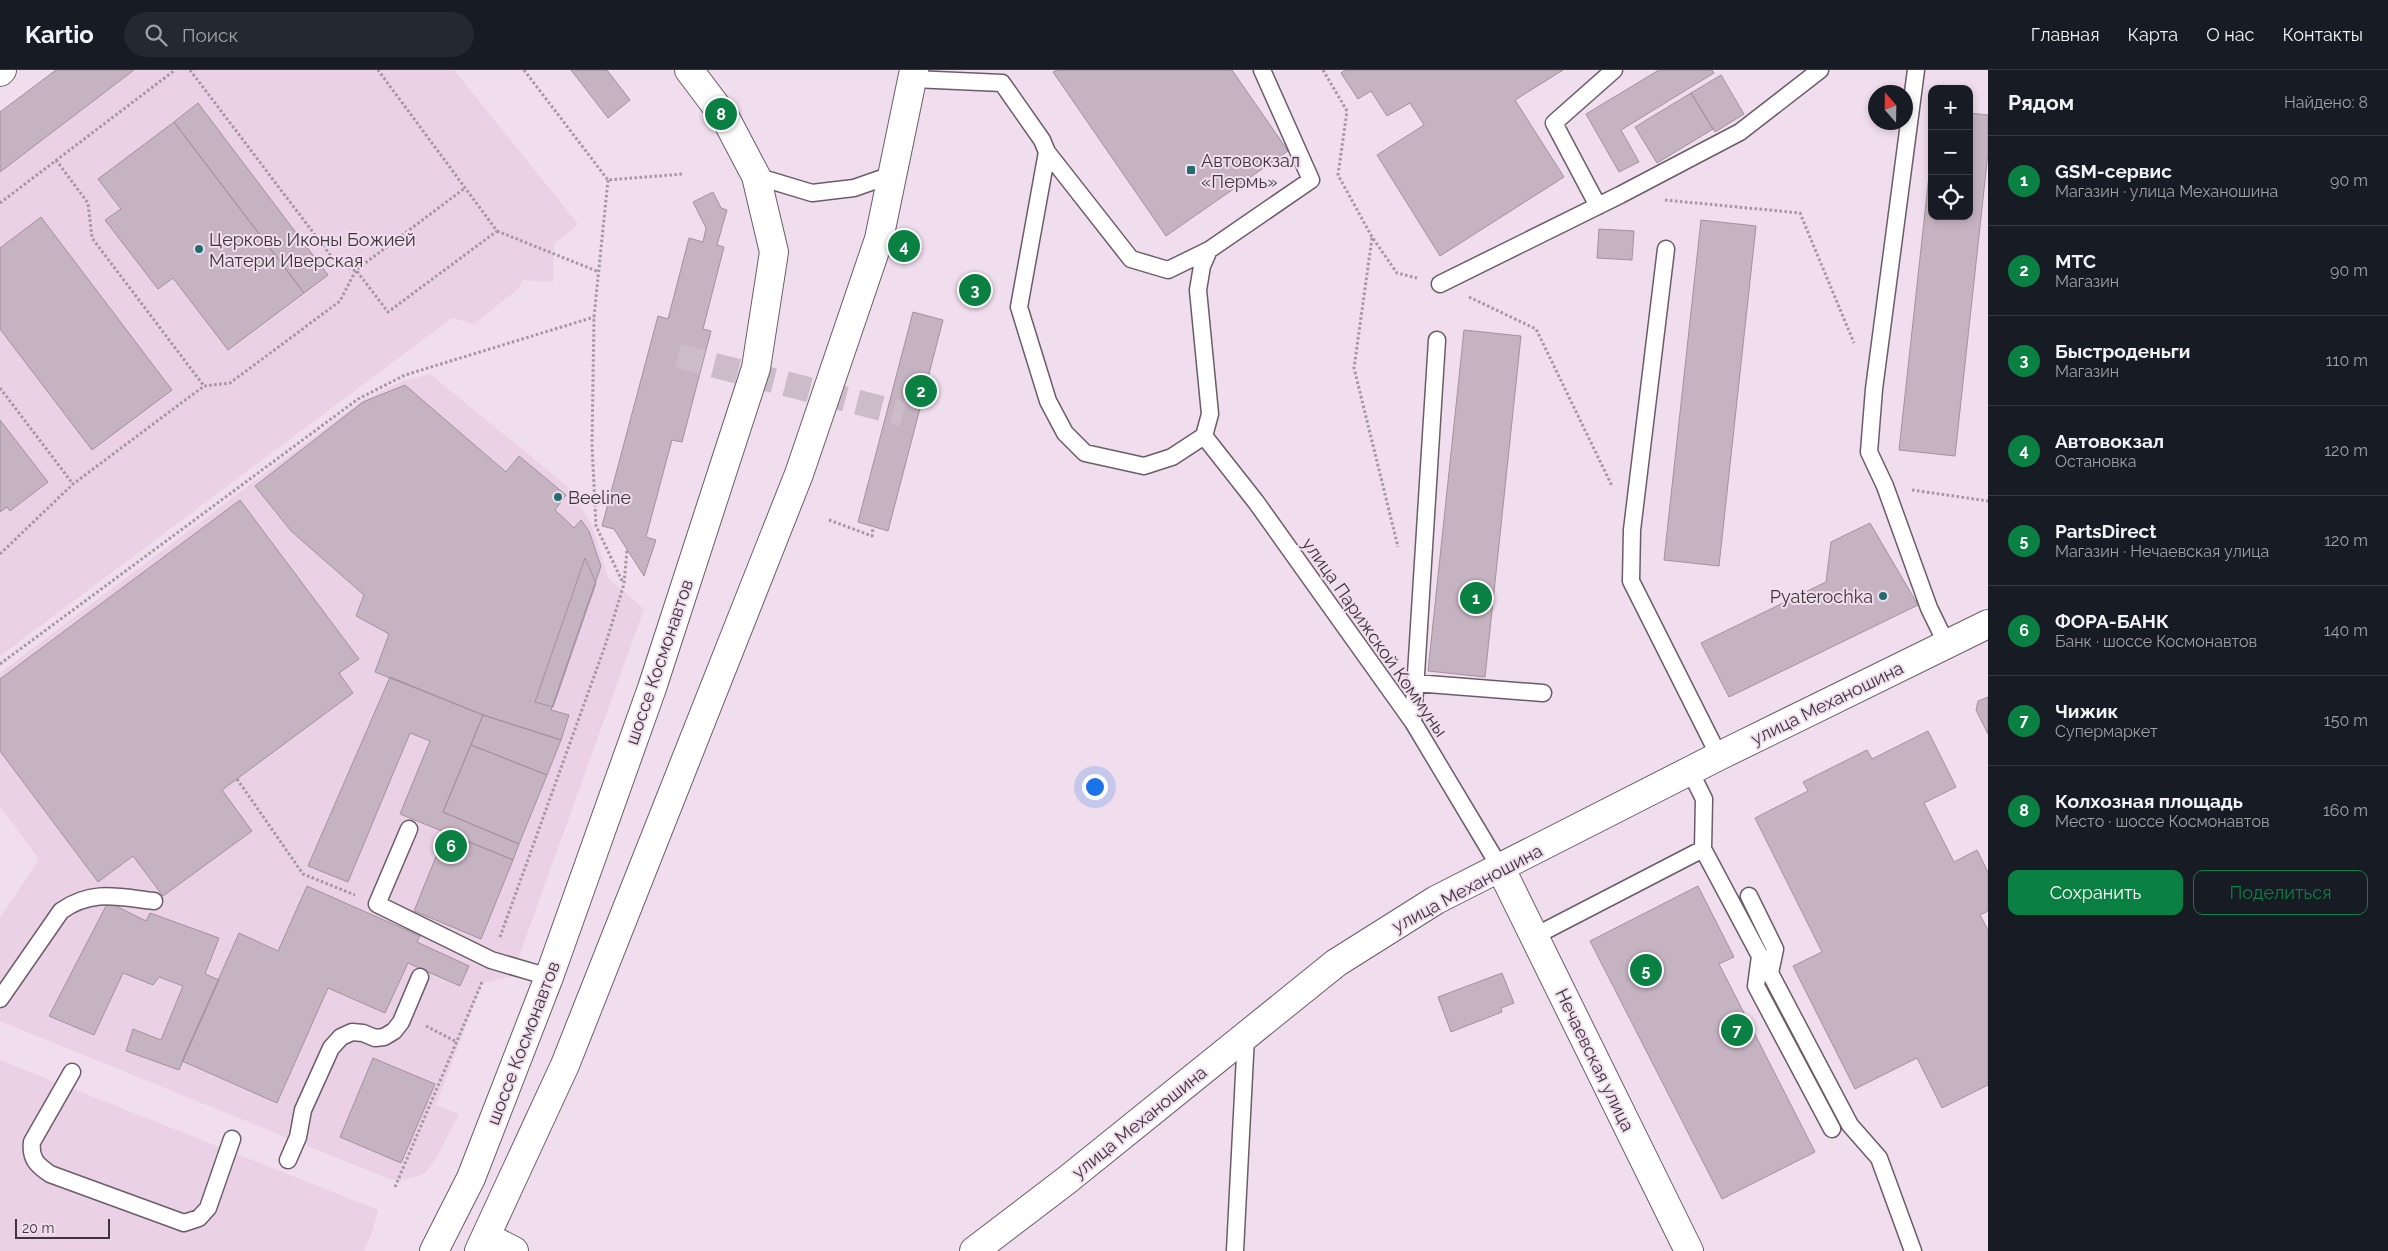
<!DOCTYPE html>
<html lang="ru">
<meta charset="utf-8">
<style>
:root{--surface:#171b24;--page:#242831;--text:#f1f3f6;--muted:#9ea1a6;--line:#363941;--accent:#0b8043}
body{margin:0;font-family:Raleway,sans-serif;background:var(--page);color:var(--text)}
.controls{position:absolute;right:15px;top:15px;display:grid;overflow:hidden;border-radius:10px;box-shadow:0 2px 8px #0003}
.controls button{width:45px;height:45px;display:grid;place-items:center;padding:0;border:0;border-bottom:1px solid var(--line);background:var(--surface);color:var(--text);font:25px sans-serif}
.compass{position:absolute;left:1868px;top:15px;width:45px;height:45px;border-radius:50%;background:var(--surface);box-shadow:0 2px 8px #0003;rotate:340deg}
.scale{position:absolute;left:15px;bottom:12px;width:95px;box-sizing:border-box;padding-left:5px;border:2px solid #3e363c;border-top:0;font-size:14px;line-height:18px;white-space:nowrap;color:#3e363c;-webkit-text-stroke:4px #f0dded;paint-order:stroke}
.you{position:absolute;left:1094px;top:716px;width:18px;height:18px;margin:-12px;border:4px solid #fff;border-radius:50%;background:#1a73e8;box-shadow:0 0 0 8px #1a73e833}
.badge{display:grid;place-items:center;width:32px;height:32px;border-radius:50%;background:var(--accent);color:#fff;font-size:16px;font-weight:700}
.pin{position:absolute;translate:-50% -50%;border:2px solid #fff;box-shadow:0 1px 5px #0006}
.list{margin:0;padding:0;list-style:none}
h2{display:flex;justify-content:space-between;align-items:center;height:65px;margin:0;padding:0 20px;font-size:21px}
h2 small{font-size:16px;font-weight:400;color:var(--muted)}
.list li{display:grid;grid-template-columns:32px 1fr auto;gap:15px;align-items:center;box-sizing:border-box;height:90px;padding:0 20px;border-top:1px solid var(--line)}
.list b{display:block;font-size:19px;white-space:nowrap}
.list p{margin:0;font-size:16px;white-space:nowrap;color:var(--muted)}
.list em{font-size:16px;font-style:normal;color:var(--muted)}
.actions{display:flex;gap:10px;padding:15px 20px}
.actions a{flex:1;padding:11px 0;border:1px solid var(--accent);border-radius:10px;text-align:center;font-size:18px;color:var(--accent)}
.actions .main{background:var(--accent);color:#fff}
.icon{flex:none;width:28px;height:28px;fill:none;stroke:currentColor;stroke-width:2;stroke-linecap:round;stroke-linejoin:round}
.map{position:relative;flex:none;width:1988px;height:1181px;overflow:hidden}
header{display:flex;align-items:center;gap:30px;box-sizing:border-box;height:70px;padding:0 25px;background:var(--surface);border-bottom:1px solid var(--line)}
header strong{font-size:24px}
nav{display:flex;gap:28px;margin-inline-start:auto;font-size:18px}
.search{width:350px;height:45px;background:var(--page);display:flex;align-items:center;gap:12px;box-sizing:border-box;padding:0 18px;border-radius:28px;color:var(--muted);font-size:19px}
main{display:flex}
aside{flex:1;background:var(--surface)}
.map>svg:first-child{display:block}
.built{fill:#ebd1e6}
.building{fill:#c6b3c2;stroke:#a3919f}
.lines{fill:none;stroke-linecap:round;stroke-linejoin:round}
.pedestrian-tunnel{stroke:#ccbcca;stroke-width:25;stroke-dasharray:25 12;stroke-linecap:butt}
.service-casing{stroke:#6c5c69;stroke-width:19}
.minor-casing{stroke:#6c5c69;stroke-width:30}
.secondary-casing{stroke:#6c5c69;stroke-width:30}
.primary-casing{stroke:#6c5c69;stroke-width:30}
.path{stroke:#a496a2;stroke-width:3;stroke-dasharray:2.5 2.5;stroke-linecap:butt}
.service{stroke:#fff;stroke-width:16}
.minor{stroke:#fff;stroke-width:28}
.secondary{stroke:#fff;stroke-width:28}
.primary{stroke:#fff;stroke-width:28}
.poi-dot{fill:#216d70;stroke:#f0dded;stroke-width:2}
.labels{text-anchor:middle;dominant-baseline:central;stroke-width:4;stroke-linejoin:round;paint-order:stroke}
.poi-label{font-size:18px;fill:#3e363c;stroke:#f0dded;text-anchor:start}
.street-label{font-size:18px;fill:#3e363c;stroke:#f0dded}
</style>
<header>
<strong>Kartio</strong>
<div class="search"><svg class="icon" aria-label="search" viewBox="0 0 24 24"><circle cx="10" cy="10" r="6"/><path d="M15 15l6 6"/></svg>Поиск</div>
<nav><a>Главная</a><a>Карта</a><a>О нас</a><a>Контакты</a></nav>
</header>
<main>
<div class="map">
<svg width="1988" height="1181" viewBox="0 0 1988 1181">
<rect width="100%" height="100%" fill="#f0dded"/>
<path class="built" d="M56,0h398l124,154 -24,20 -1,38 -30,-2 -5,9 -44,35 -22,-6 -452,338v-544z
M430,304l137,112 25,39 16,53 36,31 -132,367 -30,7 -46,122 23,9 -25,48 -10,12 -23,7 -12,-2 -389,-158v-103l39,-59 -39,-53v-133l361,-272 42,-20z
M0,990l378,150 -6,22 -8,19h-364z"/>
<path class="building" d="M56,0h78l-134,102v-60z
M571,0h36l23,30 -22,18z
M1057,0h175l56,81 -122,85 -113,-164z
M1345,0h218l-48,30 49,77 -124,79 -63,-101 47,-30 -14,-22 -23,13 -16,-25 -13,8 -17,-26z
M1659,0h53l2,3 -93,57 18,32 -20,10 -33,-58z
M1721,5l23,39 -29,18 -24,-39z
M1691,23l22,36 -56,34 -22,-36z
M198,33l130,172 -24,18 -130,-171z
M1969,43l19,2v38l-33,303 -56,-6 33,-302v68h37z
M174,52l130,171 -76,57 -55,-72 -15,11 -53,-69 16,-11 -23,-30z
M713,122l8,16 6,2 -10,35 7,2 -21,82 8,2 -29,111 -10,-2 -26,97 10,3 -12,36 -30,-47 -12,-3 56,-210 10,3 21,-81 14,4 3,-14 -13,-26z
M41,147l131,173 -80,60 -92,-121v-81z
M1701,150l55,6 -37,340 -55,-6z
M1599,159l35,2 -2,29 -35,-2z
M913,242l30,8 -55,211 -30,-9z
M1464,260l57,6 -36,341 -57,-6z
M405,315l101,87 13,-16 47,39 -11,15 19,18 7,-8 8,11 12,35 -50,144 18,5 -8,25 -78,-25 -108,-43 14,-38 -33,-18 8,-21 -73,-64 -36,-45 108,-84z
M0,350l48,62 -38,29 -3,-4 -7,5z
M240,430l119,159 -20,14 14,20 -131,97 30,41 -89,65 -30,-40 -35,26 -98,-131v-72z
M1870,453l48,82 -189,92 -28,-54 125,-61 5,-40z
M585,488l11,25 -43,124 -18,-5z
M390,607l93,38 -40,97 76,32 -6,16 -113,-46 30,-73 -20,-8 -62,149 -40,-16z
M1988,627v37l-12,-24 2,-9z
M483,645l78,25 -14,35 -76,-30z
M1928,661l28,56 -32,16 30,59 23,-12 11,22v39l-8,4 8,15v155l-46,23 -25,-50 -62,31 -62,-123 29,-14 -67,-134 53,-27 -5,-9 64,-32 5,9z
M471,675l76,30 -28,69 -76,-32z
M446,762l67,28 -32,79 -67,-28z
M307,816l113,50 -3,6 52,24 -9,20 -52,-23 -23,50 -57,-25 -51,115 -95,-42 57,-128 39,18z
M1698,816l36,71 -15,7 96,188 -93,47 -132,-258z
M108,832l38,19 4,-8 69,25 -14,36 14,6 -40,90 -53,-19 7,-22 28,11 22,-54 -24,-9 -6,8 -30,-12 -29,62 -45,-19z
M1502,903l12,30 -13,5 1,4 -51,20 -13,-35z
M373,988l62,26 -34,79 -61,-26z"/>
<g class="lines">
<path class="pedestrian-tunnel" d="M678,286l225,58"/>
<defs>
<path id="service" d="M1916,0l-42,319 -5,63 16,34 44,122 18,37
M913,9l89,4 40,57 5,12 84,107 37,11 41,-20 102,-70 -49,-110
M1047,82l-28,155 29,94 17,32 20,20 59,13 28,-9 32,-21 6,-22 -12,-124 4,-24 7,-16
M756,106l56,17 42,-5 40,-14
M1598,136l-44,-83 60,-53
M1666,179l-34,281 -1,51 88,175
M1440,214l180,-89 120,-63 80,-62
M1204,366l52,66 157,220 88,147
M1415,613l128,10
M1413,652l24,-382
M409,759l-32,75 114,56 58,17
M1703,779l57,107 -4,30 76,143
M1749,826l26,53 -5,24 80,152 29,33 34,93
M1535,866l168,-87 1,-50 -14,-28
M0,929l61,-88c31,-22 57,-14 93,-10
M72,1002l-40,70c-2,17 5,23 18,32l134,49 15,-5 9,-10 24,-69
M288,1090l10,-23 5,-27 28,-62 10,-11 11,-5 11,1 12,5 9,-1 10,-6 7,-9 19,-45
M1235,1181l11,-215"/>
<path id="minor" d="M1501,799l188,382
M487,1167l27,14
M974,1181l93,-71 269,-217 100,-63 283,-144 269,-132"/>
<path id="secondary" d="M0,2l2,-2"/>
<path id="primary" d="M434,1181l37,-73 78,-201 103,-289 104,-320 18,-116 -18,-76 -30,-57 -37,-49
M479,1181l86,-186 234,-591 80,-235 35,-169"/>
</defs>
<use href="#service" class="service-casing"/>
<use href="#minor" class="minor-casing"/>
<use href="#secondary" class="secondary-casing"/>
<use href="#primary" class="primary-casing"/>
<path class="path" d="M190,0l147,194 19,6 32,42 109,-81 -119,-161
M524,0l84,110 75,-6
M1323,0l24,41 -9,64 34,62 25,36 20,5
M56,90l32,43 4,35 112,148
M608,110l-14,137 -2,128 4,81 27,57
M1665,130l135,13 54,130
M0,133l175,-133
M497,161l102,41
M1372,168l-18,130 44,179
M1469,227l67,32 76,157
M0,318l73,96
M1912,420l76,11
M829,450l43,16 1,-9
M0,484l73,-70 131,-98 26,-3 110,-82 16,-31 109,-82
M0,594l358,-265 47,-24 189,-58
M237,709l66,95 52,21
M500,867l105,-291 19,-62 3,-35
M426,956l31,16
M395,1117l87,-205"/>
<use href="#service" class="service"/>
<use href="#minor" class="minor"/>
<use href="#secondary" class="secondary"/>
<use href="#primary" class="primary"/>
</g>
<g class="poi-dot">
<rect x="1186" y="95" width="10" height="10" rx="2.5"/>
<circle cx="199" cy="179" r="5"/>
<circle cx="558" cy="427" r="5"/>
<circle cx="1883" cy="526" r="5"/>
</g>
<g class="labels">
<g class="poi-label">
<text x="1201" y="90">Автовокзал<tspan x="1201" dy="21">«Пермь»</tspan></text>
<text x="209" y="169">Церковь Иконы Божией<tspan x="209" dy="21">Матери Иверская</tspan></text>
<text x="568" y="427">Beeline</text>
<text x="1873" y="526" text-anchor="end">Pyaterochka</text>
</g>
<g class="street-label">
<text transform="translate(1375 567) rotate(55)">улица Парижской Коммуны</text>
<text transform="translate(659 592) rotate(-71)">шоссе Космонавтов</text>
<text transform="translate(1827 633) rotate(-26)">улица Механошина</text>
<text transform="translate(1467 818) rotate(-28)">улица Механошина</text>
<text transform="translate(523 973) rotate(-69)">шоссе Космонавтов</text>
<text transform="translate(1595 990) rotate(64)">Нечаевская улица</text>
<text transform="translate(1139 1052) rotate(-39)">улица Механошина</text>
</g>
</g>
</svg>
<div class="controls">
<button>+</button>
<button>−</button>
<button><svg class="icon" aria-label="locate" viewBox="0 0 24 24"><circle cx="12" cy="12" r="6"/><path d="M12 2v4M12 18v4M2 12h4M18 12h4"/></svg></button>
</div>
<svg class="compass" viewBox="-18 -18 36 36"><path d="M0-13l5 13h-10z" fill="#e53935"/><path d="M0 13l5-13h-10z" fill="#9ea1a6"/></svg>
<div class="scale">20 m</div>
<div class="you"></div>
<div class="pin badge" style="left:1476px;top:528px">1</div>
<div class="pin badge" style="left:921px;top:321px">2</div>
<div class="pin badge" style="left:975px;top:220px">3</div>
<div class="pin badge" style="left:904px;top:176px">4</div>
<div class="pin badge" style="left:1646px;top:900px">5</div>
<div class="pin badge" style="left:451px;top:776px">6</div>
<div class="pin badge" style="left:1737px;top:960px">7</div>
<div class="pin badge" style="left:721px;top:44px">8</div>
</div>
<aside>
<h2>Рядом<small>Найдено: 8</small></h2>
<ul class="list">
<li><span class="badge">1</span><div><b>GSM-сервис</b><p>Магазин · улица Механошина</p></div><em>90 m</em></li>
<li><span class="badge">2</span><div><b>МТС</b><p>Магазин</p></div><em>90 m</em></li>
<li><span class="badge">3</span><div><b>Быстроденьги</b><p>Магазин</p></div><em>110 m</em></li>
<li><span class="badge">4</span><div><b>Автовокзал</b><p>Остановка</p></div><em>120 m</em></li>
<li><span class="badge">5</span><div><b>PartsDirect</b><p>Магазин · Нечаевская улица</p></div><em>120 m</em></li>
<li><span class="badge">6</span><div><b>ФОРА-БАНК</b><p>Банк · шоссе Космонавтов</p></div><em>140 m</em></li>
<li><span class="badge">7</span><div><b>Чижик</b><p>Супермаркет</p></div><em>150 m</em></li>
<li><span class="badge">8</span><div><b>Колхозная площадь</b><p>Место · шоссе Космонавтов</p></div><em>160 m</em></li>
</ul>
<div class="actions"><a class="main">Сохранить</a><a>Поделиться</a></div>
</aside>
</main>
